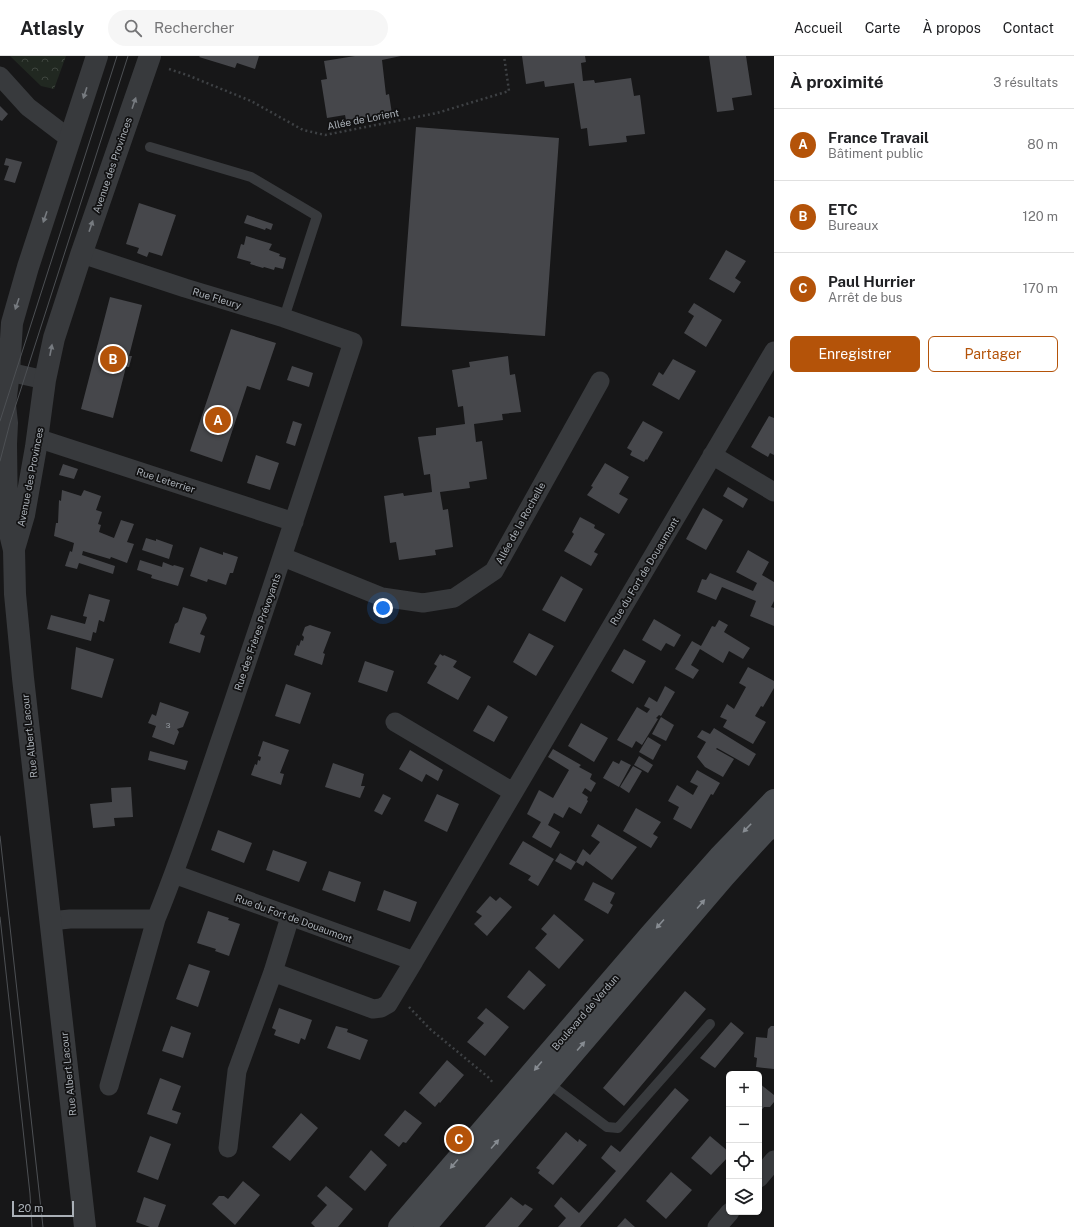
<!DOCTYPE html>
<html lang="fr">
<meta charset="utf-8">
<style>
:root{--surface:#fff;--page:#f6f6f6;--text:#202124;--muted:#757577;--line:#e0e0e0;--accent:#b45309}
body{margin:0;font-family:"Public Sans",sans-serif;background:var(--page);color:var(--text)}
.controls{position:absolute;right:12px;bottom:12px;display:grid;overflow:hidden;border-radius:6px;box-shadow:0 1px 3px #0004}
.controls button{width:36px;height:36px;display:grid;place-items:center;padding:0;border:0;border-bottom:1px solid var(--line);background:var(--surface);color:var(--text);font:20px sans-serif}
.scale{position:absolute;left:12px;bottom:10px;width:62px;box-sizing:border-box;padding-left:4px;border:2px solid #aab0b7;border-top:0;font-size:11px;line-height:14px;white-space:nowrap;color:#aab0b7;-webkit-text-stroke:3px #121213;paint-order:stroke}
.you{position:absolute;left:383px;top:552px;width:14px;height:14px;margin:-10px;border:3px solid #fff;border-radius:50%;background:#1a73e8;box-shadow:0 0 0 6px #1a73e833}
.badge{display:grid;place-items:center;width:26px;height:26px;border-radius:50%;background:var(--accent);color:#fff;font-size:13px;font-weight:700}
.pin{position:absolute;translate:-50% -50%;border:2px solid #fff;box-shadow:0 1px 4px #0006}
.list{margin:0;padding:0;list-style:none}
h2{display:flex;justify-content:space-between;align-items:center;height:52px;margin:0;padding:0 16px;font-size:17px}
h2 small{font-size:13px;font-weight:400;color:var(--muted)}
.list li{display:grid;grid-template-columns:26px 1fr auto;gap:12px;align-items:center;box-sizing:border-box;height:72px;padding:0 16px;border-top:1px solid var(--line)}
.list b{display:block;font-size:15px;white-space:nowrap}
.list p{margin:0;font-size:13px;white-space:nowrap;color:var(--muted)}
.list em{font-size:13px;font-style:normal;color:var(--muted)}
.actions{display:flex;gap:8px;padding:12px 16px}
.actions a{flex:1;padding:9px 0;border:1px solid var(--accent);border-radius:6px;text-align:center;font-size:14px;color:var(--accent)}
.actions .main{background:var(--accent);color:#fff}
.icon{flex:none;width:22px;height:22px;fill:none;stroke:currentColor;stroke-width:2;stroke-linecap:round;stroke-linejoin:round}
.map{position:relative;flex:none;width:774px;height:1171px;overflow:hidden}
header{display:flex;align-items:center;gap:24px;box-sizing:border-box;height:56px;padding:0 20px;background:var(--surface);border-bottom:1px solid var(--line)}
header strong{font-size:19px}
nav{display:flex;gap:22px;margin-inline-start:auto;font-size:14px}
.search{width:280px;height:36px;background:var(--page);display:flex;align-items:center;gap:10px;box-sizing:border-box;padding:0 14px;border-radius:22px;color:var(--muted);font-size:15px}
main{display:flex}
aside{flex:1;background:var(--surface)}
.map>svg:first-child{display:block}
.park{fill:url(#park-crowns)}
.building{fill:#46474b}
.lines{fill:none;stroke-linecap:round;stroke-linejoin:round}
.path{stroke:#3e4144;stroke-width:2.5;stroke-dasharray:2 3;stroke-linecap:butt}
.service{stroke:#383a3d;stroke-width:10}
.minor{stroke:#383a3d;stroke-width:19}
.tertiary{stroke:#383a3d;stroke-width:22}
.secondary{stroke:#46494d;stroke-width:22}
.tram{stroke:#4d5054;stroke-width:1}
.oneway{fill:#777b80}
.oneway2{fill:#878c92}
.labels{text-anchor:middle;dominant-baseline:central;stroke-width:3.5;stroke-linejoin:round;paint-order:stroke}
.number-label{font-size:8px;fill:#91969c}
.street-label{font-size:10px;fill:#aab0b7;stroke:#121213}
</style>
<header>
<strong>Atlasly</strong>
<div class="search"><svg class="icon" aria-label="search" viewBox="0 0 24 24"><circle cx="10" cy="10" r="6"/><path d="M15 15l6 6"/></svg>Rechercher</div>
<nav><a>Accueil</a><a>Carte</a><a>À propos</a><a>Contact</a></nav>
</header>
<main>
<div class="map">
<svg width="774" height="1171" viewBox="0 0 774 1171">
<defs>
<pattern id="park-crowns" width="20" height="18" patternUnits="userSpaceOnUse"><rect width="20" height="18" fill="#212821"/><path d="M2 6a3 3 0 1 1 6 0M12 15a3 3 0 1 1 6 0" fill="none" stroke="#3f453f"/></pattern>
</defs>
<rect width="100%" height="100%" fill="#171718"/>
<path class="park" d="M10,0h56l-12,33 -13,-3z"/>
<path class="building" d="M200,0h59l-4,13 -18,-6 -2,5 -36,-11z
M355,0h46l-19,4 4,35 3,-1 3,20 -46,6 -1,-5 -18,3 -6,-38 6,-1 -3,-18z
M522,0h63l1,6 -5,1 2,18 11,-1 1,3 36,-5 3,18 6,-1 5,39 -19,2 1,6 -38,4 -2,-18 -6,1 -7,-46 -29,4 -1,-6 -18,3z
M709,0h37l6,39 -20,3 2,12 -17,2z
M0,50l8,8 -6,7 -2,-1z
M416,71l143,11 -14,198 -144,-10z
M6,102l16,4 -7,21 -11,-3 5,-14 -5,-1z
M139,147l37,12 -14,41 -13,-4 -2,5 -10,-4 2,-5 -13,-4z
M247,159l26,9 -2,6 -5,-2 -1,2 -21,-7z
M246,180l26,8 -3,6 11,4 -1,2 7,2 -3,11 -8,-2 -1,3 -10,-3 -1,1 -13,-4 1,-2 -14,-4 4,-14 3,1z
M726,194l20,11 -11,17 6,4 -7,11 -25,-14z
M110,241l32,8 -13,51h3l-3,11h-3l-13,51 -32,-9z
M694,247l28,17 -16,27 -22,-14 10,-17 -6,-4z
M231,273l45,14 -16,47 -13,-4 -25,76 -32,-11z
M508,300l2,19 5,-1 6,38 -19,2 1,6 -29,4 2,18 6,-1 5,38 -18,3 1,6 -30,4 3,18 5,-1 5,38 -18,3 1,5 -37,5 -3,-18 -6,1 -6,-47 19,-3 1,3 28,-4 -2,-18 -6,1 -6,-38 18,-2v-7l29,-4 -2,-18 -5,1 -6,-37 18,-3 -1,-5z
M673,303l23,12 -17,29 -27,-15 7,-13 4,3z
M292,310l21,7 -4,14 -22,-7z
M769,360l5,2v37l-4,-2 -2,4 -17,-10z
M293,365l9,3 -7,22 -9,-3z
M643,365l20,11 -16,28 -1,-1 -2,3 -14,-7 2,-4 -5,-3z
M256,399l23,8 -9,27 -23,-7z
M605,407l24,14 -10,17 9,5 -9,15 -32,-19 6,-8 -2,-1z
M63,408l15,5 -4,10 -15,-4z
M728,431l20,12 -5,9 -20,-12z
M62,434l19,6 3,-6 17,6 -5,14 6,2 -4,12 3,1 -2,7 15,6 7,-18 13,4 -7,18 7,2 -7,19 -16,-6 -1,2 -27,-8 -1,4 33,11 -2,8 -34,-11 -2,6 -12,-3 5,-15 2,1 2,-9 -20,-7 2,-13h2l1,-23 2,1z
M703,452l20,12 -17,30 -20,-11z
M580,461l15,8 -1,3 11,6 -11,18 4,2 -7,12 -27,-15 10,-17 -2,-2z
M146,482l10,3v-2l17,6 -4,14 -27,-9z
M200,491l23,8v-3l15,5 -5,16h-3l-4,12 -18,-6 -1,3 -17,-6z
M748,494l21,12 -7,13 12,7v19l-3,6 3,1v18l-24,-10 6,-15 -34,-14 -6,13 -19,-8 5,-13 4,1 4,-7 43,18 4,-8 -21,-11z
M140,504l22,7 1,-5 10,4 1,-1 10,3 -6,18 -27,-8 1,-3 -15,-5z
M561,520l22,13 -18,33 -23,-12z
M89,538l21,6 -6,22 -5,-2 -3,13 -3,-1 -2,9 -44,-12 4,-14 34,9 2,-7 -4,-1z
M183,551l22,7 2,4 -7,16 5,2 -5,17 -31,-10 6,-19 3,-2z
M654,563l27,16 -7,12 -8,-4 -5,8 -19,-11z
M719,564l9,5 -4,7 26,16 -7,11 -14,-8 -6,12 -23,-14 -9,16 8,5 -6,9 -18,-10 17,-28 9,5 11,-20 3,1z
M310,569l21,7 -8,21 2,1 -3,11 -28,-10 3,-10 2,1 2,-6 2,1 1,-4 -2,-2 3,-8z
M529,577l25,13 -18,30 -23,-14z
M76,591l38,12 -12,39 -31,-9z
M624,593l22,12 -13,23 -22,-13z
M440,598l3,2 1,-1 13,6 -4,6 18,10 -13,23 -31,-17 10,-17 -3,-2z
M365,605l29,10 -7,21 -29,-10z
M748,611l26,14v7l-11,19 -2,-1 -6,10 11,6 -13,22 -30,-17 4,-7 -7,-3 7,-13 7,5 12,-22 -7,-4z
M286,628l25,9 -11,31 -25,-8z
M665,630l10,6 -14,24 -2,-1 -3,3 2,1 -16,26 -6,-4 -4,7 -15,-8 20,-33 10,6 3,-4 -6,-3 5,-9 8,5z
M160,646l29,10 -6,15 -6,2 2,3 -5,13 -22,-8 4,-11 -8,-3 4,-9 4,2z
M488,649l20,12 -14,25 -21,-11z
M661,661l13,8 -8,16 -14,-7z
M581,667l27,15 -14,24 -26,-16z
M714,672l42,26 -7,12 -32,-18 -1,1 18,10 -11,18 -18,-10 -8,-10 9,-15 -9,-5 5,-7 8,4z
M648,681l13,8 -8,15 -14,-8z
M263,685l26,9 -9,23 4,1 -3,11 -30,-10 4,-11 2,1 1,-5 2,1 1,-4 -3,-1z
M553,693l28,16 -2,2 13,7 -2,5 6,4 -5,9 -6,-4 -3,5 6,4 -1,3 1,1 -7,13 -12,-7 -6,11 -9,-5 -6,12 12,7 -9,16 -19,-11 9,-15 -14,-8 12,-24 14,8 16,-28 -21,-13z
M410,694l33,20 -5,11 -12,-7 -4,8 -23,-13z
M150,695l38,10 -3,9 -37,-10z
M639,700l14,9 -5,8 -14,-8z
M621,704l10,5 -12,22 -16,-9 10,-17 6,3z
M333,707l31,11 -3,12h4l-5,12 -35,-11z
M633,710l9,5 -13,22 -9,-6z
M697,714l23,13 -7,12 -2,-1 -20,35 -18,-10 6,-12 -11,-6 9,-16 16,10 5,-9 -8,-4z
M131,731l2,30 -19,1 1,8 -22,2 -3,-24 22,-2 -1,-14z
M383,738l8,4 -9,17 -8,-4z
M437,738l22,10 -12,28 -23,-11z
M636,752l25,14 -8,12 5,3 -7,11 -28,-17z
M598,768l39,23 -25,33 -26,-19 -3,5 -7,-4 7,-13 7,6 10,-13 -9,-6z
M218,774l34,13 -8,20 -33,-13z
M523,785l31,18 -16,27 -10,-6 3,-4 -22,-12z
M273,794l34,12 -8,20 -33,-12z
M560,797l16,9 -5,8 -16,-9z
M329,815l32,11 -6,20 -33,-12z
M593,826l22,11 -5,10 3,2 -5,9 -24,-14z
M384,834l33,12 -7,20 -33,-12z
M490,840l6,5 4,-4 12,10 -25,29 -13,-12 8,-8 -6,-4z
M208,855l21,7 -1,2 12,4 -11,32 -14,-5 1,-2 -19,-6z
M554,858l30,26 -25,29 -24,-21 12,-14 -6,-5z
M189,908l21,7 -12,36 -22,-8z
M529,914l17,15 -22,25 -17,-13z
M685,935l21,18 -82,97 -21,-18z
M279,952l33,12 -7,20 -4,-2 -2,6 -25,-9 2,-5 -4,-2z
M486,952l23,19 -24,29 -18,-14 17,-19 -7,-5z
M731,966l13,11 -29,35 -15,-10z
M171,970l20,7 -8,25 -21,-7z
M336,970l12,3 -1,3 21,8 -8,20 -33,-12z
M771,970h3v43l-18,-2 1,-9 -3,-1 2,-20 11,1 1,-9z
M447,1004l17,15 -24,28 -1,-1 -4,5 -16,-14z
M160,1022l21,8 -9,24 9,3 -4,11 -30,-10z
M759,1027l15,12v7l-4,5h-6l-5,6z
M675,1032l14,12 -109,127h-22l8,-9 -12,-12 7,-9 18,16 37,-42 -15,-13 10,-13 9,7z
M405,1054l17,13 -16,20 -3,-1 -4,5 -15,-12z
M301,1057l17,15 -28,33 -18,-14z
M566,1076l12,10 1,-3 8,6 -34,40 -15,-12 2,-3 -4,-2z
M150,1080l21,8 -13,36 -21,-8z
M710,1080l19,16v4l-18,19 -20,-17z
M371,1094l16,15 -22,26 -16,-14z
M671,1116l21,18 -26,29 -20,-18z
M243,1125l17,14 -25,30 -23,-21 7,-8h5l4,3z
M326,1130l27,23 -15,18h-23l-4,-4 16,-18 -10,-9z
M144,1141l22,8 -8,22h-8l-14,-5z
M511,1141l12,9 2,-2 8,5 -15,18h-33z
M625,1162l10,9h-18z"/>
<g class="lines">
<path class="path" d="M169,13l18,6 64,26 52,29 22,5 112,-22 72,-22 -5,-35
M409,951l21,22 58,48 6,7"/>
<path class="service" d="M150,91l101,30 66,39 -33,102
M548,1027l59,44 11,1 92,-104"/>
<path class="minor" d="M0,20l28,31 42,32
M81,199l10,2 94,31 99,30 69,24c-41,123 -81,247 -123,370 -24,69 -46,139 -74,207
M0,307l9,9 36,8
M37,382l257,84
M712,399l62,37
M283,501l99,40 41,6 31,-5 40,-27 106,-190
M395,666l118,70
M174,818l240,87 360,-610
M50,865l20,-2h86l-47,167
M273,916l100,37 8,-1 7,-4 26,-43
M228,1092l9,-77 36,-99 17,-55
M759,1122l15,-18
M717,1171l13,-15"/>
<path class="tertiary" d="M14,493l10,-34 12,-68 9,-67 9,-42 27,-83 69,-199
M85,1171l-62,-549 -8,-84 -1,-44 -7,-29 -1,-77 1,-21 -2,-18 4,-33 3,-49 16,-56 69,-211"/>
<path class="secondary" d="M399,1171l251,-292 69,-78 55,-57
M425,1171l299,-350 40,-44 10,-8"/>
<path class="tram" d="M0,365l117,-365
M0,405l10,-38 118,-367
M0,780l43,391
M0,861l30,277 2,33"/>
</g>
<defs><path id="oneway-solid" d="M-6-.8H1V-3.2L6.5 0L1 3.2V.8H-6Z"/></defs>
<g class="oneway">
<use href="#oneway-solid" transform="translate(85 37) rotate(108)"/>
<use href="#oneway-solid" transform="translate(134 47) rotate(-71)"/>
<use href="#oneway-solid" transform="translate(45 161) rotate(109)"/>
<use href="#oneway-solid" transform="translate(91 170) rotate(-71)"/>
<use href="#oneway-solid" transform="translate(17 248) rotate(109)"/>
<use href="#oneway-solid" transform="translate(51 294) rotate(-79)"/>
</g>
<g class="oneway2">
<use href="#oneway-solid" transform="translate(747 772) rotate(134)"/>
<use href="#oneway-solid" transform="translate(701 848) rotate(-49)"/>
<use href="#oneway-solid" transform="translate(660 868) rotate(132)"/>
<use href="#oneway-solid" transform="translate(581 990) rotate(-49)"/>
<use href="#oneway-solid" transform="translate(538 1010) rotate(130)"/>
<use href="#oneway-solid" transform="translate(495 1088) rotate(-49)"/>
<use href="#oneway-solid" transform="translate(454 1108) rotate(131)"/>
</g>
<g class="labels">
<g class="number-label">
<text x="168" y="669">3</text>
</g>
<g class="street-label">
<text transform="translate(363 63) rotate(-11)">Allée de Lorient</text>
<text transform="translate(112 109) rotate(-71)">Avenue des Provinces</text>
<text transform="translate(217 242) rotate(17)">Rue Fleury</text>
<text transform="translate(30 421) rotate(-79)">Avenue des Provinces</text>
<text transform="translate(166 424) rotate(18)">Rue Leterrier</text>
<text transform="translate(520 467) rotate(-61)">Allée de la Rochelle</text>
<text transform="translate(644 515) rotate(-59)">Rue du Fort de Douaumont</text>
<text transform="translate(257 576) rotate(-71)">Rue des Frères Prévoyants</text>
<text transform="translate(29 680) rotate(-96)">Rue Albert Lacour</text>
<text transform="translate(294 862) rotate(20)">Rue du Fort de Douaumont</text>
<text transform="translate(585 956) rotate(-49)">Boulevard de Verdun</text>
<text transform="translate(68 1018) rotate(-96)">Rue Albert Lacour</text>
</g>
</g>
</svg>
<div class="controls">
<button>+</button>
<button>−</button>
<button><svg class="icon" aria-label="locate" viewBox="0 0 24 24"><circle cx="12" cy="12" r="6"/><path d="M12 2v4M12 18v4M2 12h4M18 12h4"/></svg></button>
<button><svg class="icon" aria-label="layers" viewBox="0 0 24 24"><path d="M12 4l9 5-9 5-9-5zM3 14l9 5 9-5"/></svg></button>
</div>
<div class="scale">20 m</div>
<div class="you"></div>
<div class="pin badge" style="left:218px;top:364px">A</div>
<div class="pin badge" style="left:113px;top:303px">B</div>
<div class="pin badge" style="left:459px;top:1083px">C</div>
</div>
<aside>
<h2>À proximité<small>3 résultats</small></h2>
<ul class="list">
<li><span class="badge">A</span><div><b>France Travail</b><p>Bâtiment public</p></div><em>80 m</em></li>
<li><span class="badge">B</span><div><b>ETC</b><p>Bureaux</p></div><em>120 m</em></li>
<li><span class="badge">C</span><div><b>Paul Hurrier</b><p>Arrêt de bus</p></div><em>170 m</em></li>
</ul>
<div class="actions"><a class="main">Enregistrer</a><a>Partager</a></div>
</aside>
</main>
